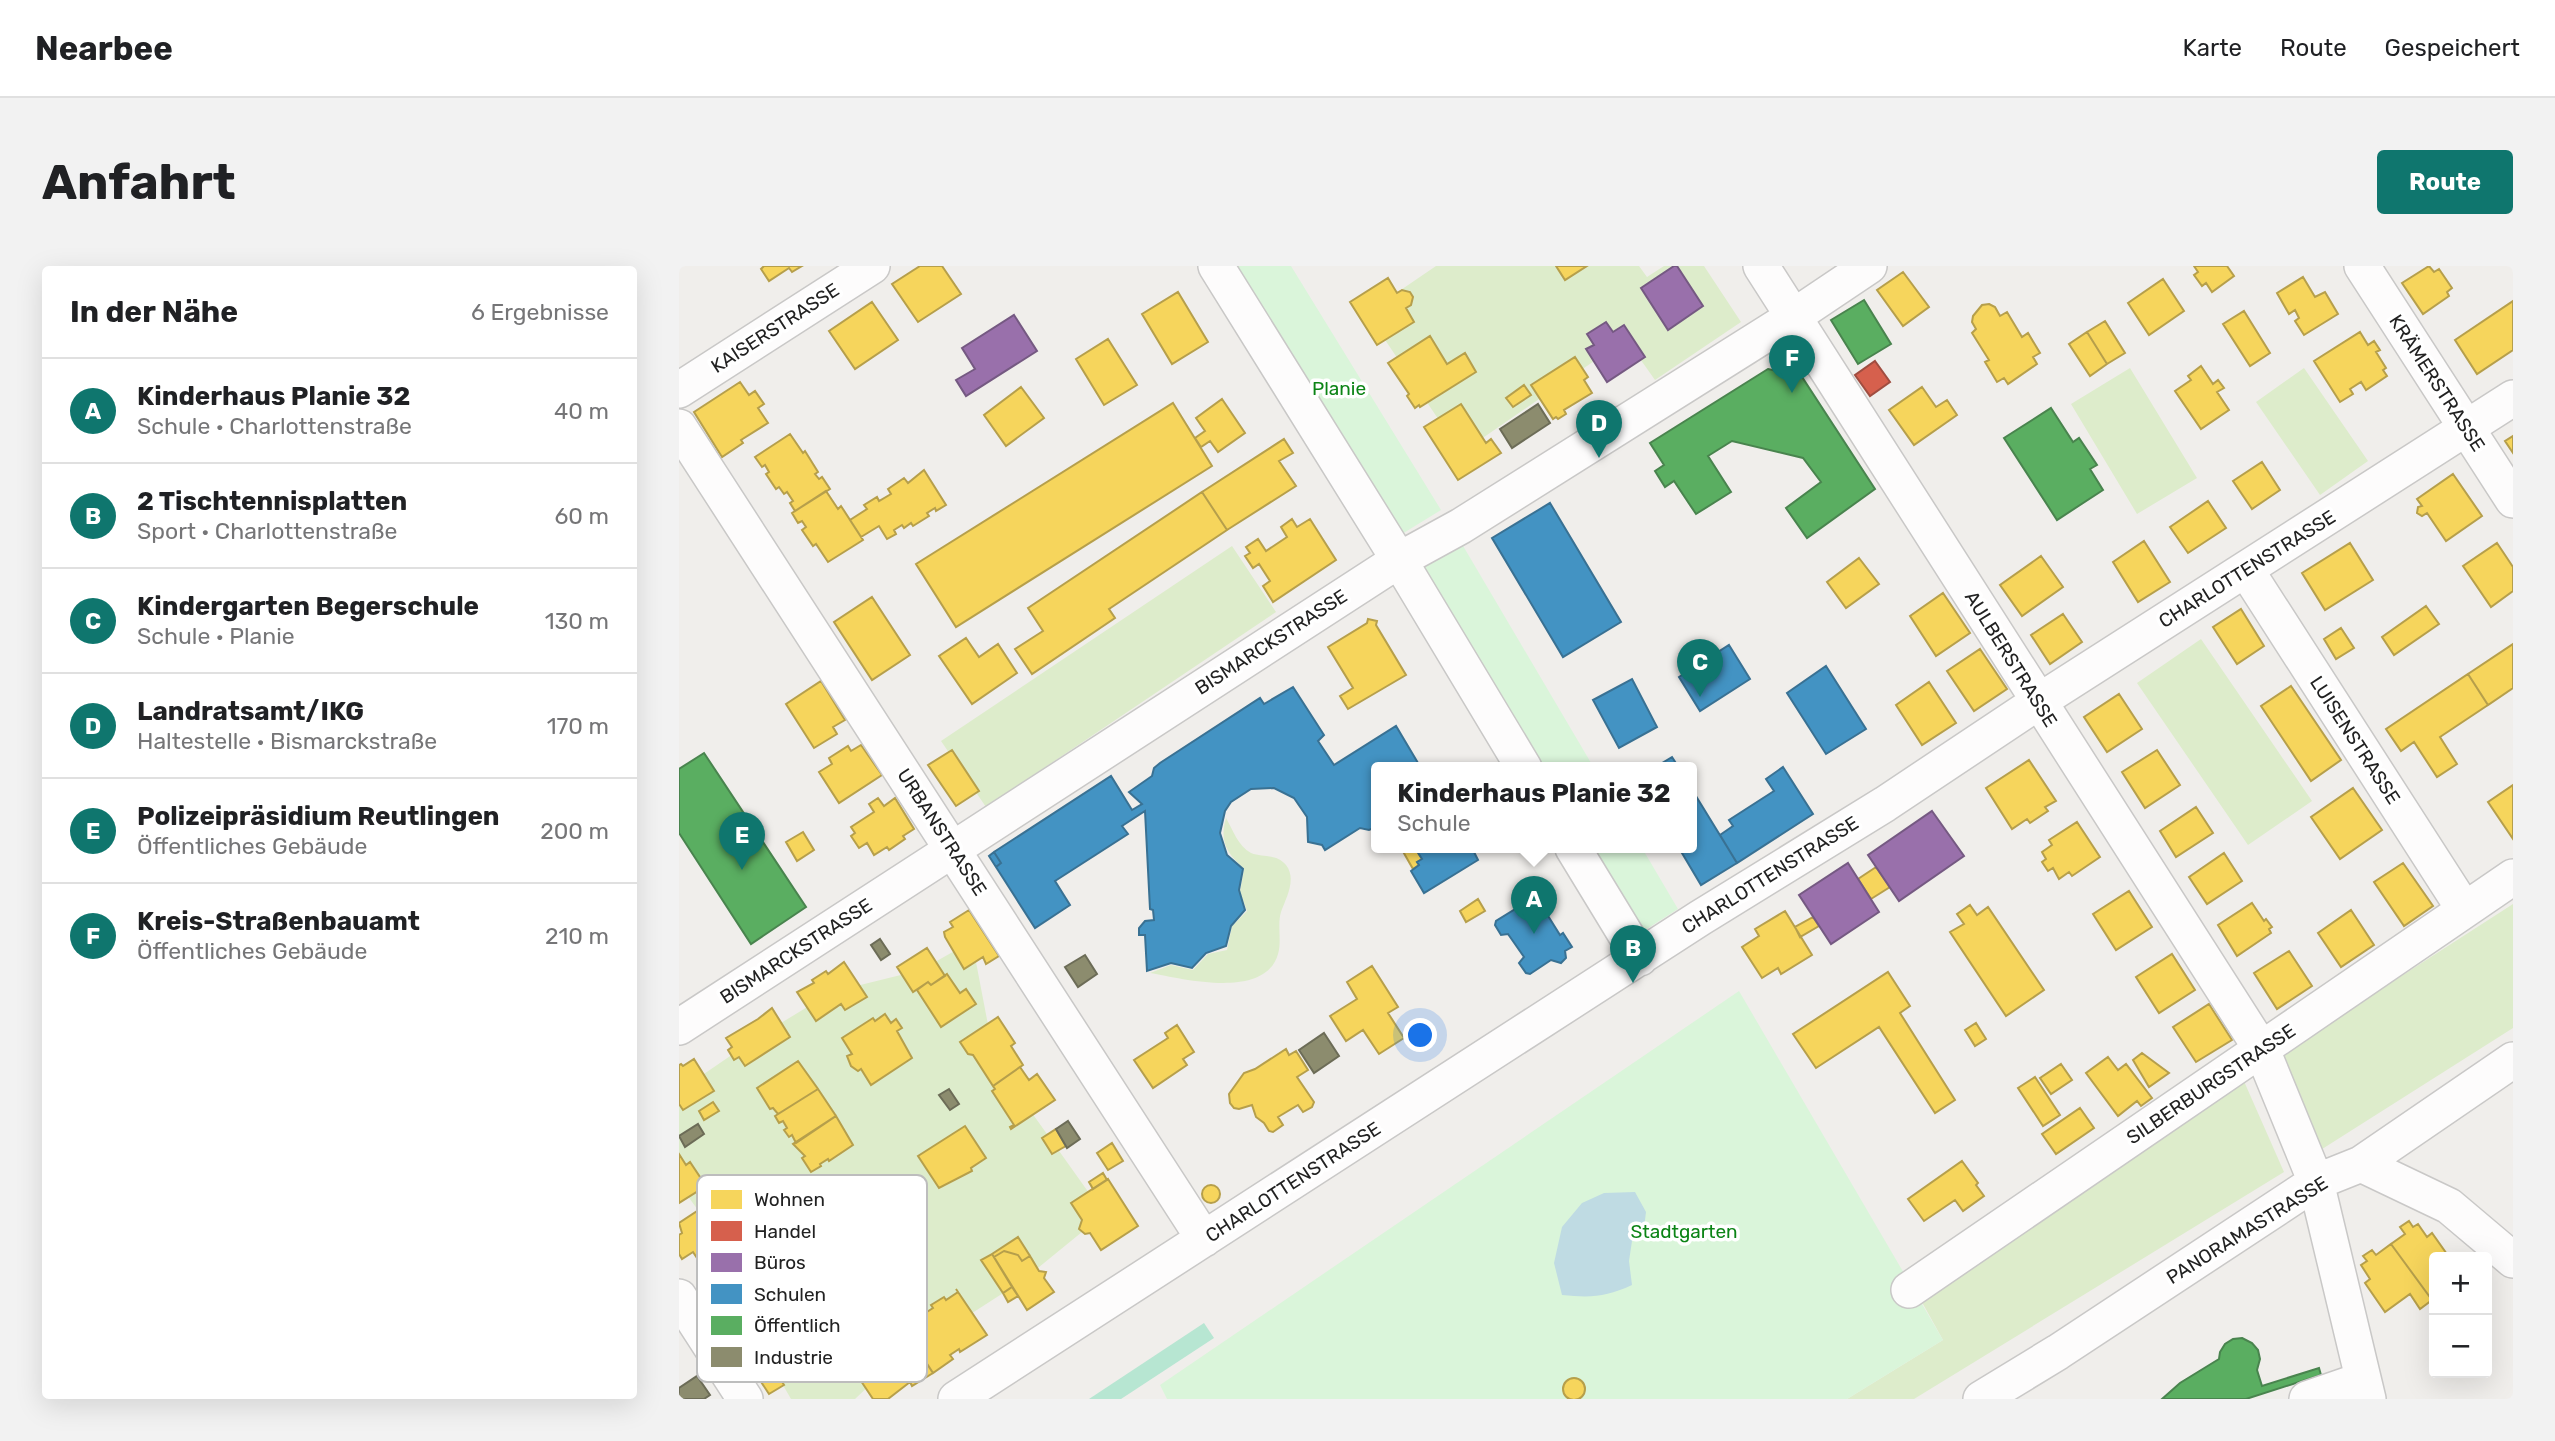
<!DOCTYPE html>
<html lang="de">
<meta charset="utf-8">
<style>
:root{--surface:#fff;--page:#f2f2f2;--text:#202124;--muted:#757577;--line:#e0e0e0;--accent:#0f766e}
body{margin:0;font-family:Rubik,sans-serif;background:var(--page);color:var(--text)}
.controls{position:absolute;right:21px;bottom:21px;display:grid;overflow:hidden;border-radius:7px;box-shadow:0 7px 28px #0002}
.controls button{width:63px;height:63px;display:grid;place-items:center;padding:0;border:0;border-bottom:2px solid var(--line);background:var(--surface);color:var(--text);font:35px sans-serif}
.you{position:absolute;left:742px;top:770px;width:24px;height:24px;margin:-18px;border:5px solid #fff;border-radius:50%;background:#1a73e8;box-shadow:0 0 0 10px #1a73e833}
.badge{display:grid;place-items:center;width:46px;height:46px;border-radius:50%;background:var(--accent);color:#fff;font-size:23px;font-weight:700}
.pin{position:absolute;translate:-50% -58px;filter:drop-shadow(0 2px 4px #0008)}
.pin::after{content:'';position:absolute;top:37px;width:24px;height:21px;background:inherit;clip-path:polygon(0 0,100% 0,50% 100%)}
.popup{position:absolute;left:692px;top:496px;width:326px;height:91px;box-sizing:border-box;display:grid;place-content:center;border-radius:7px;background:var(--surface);filter:drop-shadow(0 2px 5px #0005);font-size:23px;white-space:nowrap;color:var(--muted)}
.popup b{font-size:26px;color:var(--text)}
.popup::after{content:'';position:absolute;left:50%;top:100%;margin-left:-14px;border:14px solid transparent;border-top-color:var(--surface)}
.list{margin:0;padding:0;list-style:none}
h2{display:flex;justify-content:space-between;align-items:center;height:91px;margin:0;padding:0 28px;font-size:30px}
h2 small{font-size:23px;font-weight:400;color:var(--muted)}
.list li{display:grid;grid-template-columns:46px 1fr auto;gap:21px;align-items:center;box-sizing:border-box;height:105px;padding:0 28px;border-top:2px solid var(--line)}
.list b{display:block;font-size:26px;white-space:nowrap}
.list p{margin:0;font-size:23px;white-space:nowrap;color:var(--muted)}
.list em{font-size:23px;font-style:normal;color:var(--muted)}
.map{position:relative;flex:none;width:1834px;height:1133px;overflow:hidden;border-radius:7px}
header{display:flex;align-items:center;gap:42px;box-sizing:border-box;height:98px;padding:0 35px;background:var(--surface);border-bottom:2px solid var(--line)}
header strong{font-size:33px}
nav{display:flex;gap:38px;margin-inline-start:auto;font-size:24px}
.intro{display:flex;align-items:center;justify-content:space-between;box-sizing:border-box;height:168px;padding:0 42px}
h1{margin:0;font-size:49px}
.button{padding:18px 32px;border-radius:7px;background:var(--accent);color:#fff;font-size:24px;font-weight:700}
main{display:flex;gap:42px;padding:0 42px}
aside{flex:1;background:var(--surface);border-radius:7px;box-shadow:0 7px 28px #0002}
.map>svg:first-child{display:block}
.grass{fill:#ddeccb}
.park{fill:#daf5da}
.pitch{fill:#b7e6d2}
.water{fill:#bfdbe3}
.homes{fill:#f6d55c;stroke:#b69f4b;stroke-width:2}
.shops{fill:#d6604d;stroke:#a04d40;stroke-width:2}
.offices{fill:#9970ab;stroke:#755982;stroke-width:2}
.schools{fill:#4393c3;stroke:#397193;stroke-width:2}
.public{fill:#5aae61;stroke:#49844e;stroke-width:2}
.industry{fill:#8c8c6e;stroke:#6c6c57;stroke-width:2}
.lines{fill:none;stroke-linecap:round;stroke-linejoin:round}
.minor-casing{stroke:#c9c8c7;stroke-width:38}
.minor{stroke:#fdfcfc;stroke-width:35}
.labels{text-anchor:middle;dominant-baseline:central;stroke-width:7;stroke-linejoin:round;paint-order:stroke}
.street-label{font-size:19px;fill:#222;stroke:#fff}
.park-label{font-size:19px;fill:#0c8416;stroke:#fff}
.key{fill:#fff;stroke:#bdbdbd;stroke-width:2}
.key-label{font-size:19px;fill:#222}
</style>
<header>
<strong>Nearbee</strong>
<nav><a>Karte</a><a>Route</a><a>Gespeichert</a></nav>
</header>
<div class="intro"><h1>Anfahrt</h1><a class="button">Route</a></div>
<main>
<aside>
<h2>In der Nähe<small>6 Ergebnisse</small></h2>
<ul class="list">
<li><span class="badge">A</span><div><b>Kinderhaus Planie 32</b><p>Schule · Charlottenstraße</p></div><em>40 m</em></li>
<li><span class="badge">B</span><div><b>2 Tischtennisplatten</b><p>Sport · Charlottenstraße</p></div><em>60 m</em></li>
<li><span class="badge">C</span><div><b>Kindergarten Begerschule</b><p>Schule · Planie</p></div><em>130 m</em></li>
<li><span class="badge">D</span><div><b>Landratsamt/IKG</b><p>Haltestelle · Bismarckstraße</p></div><em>170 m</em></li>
<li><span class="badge">E</span><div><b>Polizeipräsidium Reutlingen</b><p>Öffentliches Gebäude</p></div><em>200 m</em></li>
<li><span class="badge">F</span><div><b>Kreis-Straßenbauamt</b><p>Öffentliches Gebäude</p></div><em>210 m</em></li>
</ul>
</aside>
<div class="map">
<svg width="1834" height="1133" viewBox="0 0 1834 1133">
<rect width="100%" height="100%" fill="#f0eeeb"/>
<path class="grass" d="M757,0h203l8,11 17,-11h40l37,56 -86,58 -29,-41 -165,114 -94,-140z
M1451,102l67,110 -60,36 -66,-110z
M1625,102l64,93 -48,34 -64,-93z
M553,280l44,66 -290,195 -45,-66z
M1522,373l111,162 -64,44 -111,-162z
M547,552c7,12 12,28 25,35 12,5 25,0 35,12 11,14 0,33 -5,47 -4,13 1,29 -3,42 -13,46 -94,25 -128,19l21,-8 22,5 15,-16 19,-4 5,-24 15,-15 -7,-19 4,-23c-17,-16 -25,-27 -18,-51z
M1834,638v124l-194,123 -40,-96z
M293,675l21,110 29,48 82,115 -82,67 -132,85 -35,33h-64l-30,-52 -50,-119 -32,-44v-93l79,-54 74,-45 89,-22z
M1564,813l41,93 -370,227h-67l96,-59 -25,-45z"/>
<path class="park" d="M558,0h54l150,244 -39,24z
M780,273l135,229h-62l-115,-200z
M900,582h63l36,61 -47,30z
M1060,725l204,349 -96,59h-680l-7,-14z"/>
<path class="pitch" d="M525,1057l10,15 -93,61h-32z"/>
<path class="water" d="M956,926l11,20 -2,16 -12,13 -3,20 3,24c-26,12 -41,13 -70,10l-8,-32 8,-36 20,-24 22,-10z"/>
<path class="homes" d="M85,0h38l-10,6 -3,-4 -20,13 -8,-12z
M241,0h22l19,28 -43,28 -26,-38z
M877,0h31l-22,14z
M1515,0h33l7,10 -22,16 -6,-9 -4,3 -8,-11 4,-3z
M1750,0l5,6 5,-3 13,19 -5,4 2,4 -26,18 -21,-31z
M1224,6l26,35 -26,19 -26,-36z
M1624,11l12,20 10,-5 13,22 -34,21 -9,-14 4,-3 -4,-8 -6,4 -12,-21z
M709,12l9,15 5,-3 8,2 3,5 -2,8 -5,3 8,14 -37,23 -27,-43z
M1484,13l21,32 -35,24 -21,-32z
M499,26l30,50 -36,22 -30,-50z
M1834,35v49l-36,24 -22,-34z
M193,36l26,38 -43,29 -26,-38z
M1310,38l6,3 5,9 7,-4 15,25 6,-4 12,20 -7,4 4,7 -29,20 -4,-6 -7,4 -12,-20 4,-2 -17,-27 4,-4 -4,-7 1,-6 9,-11z
M1565,45l26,42 -20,13 -27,-42z
M1426,55l20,32 -18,11 -20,-32z
M1408,66l20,32 -17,12 -21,-32z
M1681,66l8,13 6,-4 6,9 -4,2 10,16 -3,2 4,6 -21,14 -5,-8 -11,7 3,5 -13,8 -26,-41z
M751,70l17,28 18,-11 11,19 -56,35 -1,-2 -4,3 -8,-12 2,-2 -21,-31z
M429,73l29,46 -33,20 -28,-46z
M896,91l13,20 -4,3 8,13 -28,17 2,4 -8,5 -2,-2 -3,2 -22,-34z
M1522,100l12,18 5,-4 6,8 -7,4 12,18 -28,19 -26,-38 16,-11 -3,-4z
M61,116l9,13 6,-4 9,13 -6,4 10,15 -27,17 2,3 -21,14 -28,-45z
M845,119l7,10 -18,12 -7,-9z
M342,121l23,31 -38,28 -22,-31z
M1243,121l14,20 11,-7 10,15 -43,30 -25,-35z
M543,133l23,34 -27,19 -8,-11 -9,6 -6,-9 10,-7 -9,-13z
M494,137l39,63 -256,161 -40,-63z
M782,138l25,39 5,-4 10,14 -43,27 -34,-53z
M111,168l13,19 2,-2 13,21 -3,2 4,5 3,-2 8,12 -35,22 -5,-8 3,-2 -6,-9 -3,2 -5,-7 -3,2 -10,-15 3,-2 -4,-7 -3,2 -7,-10z
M1834,170v17l-8,-12z
M605,173l9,14 -14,8 17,25 -69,44 -25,-38z
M1583,196l18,28 -28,19 -19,-28z
M245,204l22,35 -10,6 -1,-3 -8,5 2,3 -16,10 -2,-3 -7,5 -2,-3 -8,5 2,4 -9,5 -8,-13 -18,11 -11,-17 17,-11 -3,-4 13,-8 2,4 12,-7 -3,-5 16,-11 4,5z
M1774,208l29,42 -36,25 -19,-28 -5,3 -5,-3 1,-6 4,-1 -5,-7z
M147,225l12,18 3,-3 22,34 -35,22 -12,-18 -3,2 -11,-16 4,-3 -4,-6 -4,2 -6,-10z
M523,226l25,38 -118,79 6,9 -83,56 -17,-25 28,-18 -15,-23z
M1529,235l18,27 -38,25 -18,-26z
M613,253l5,8 13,-8 26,41 -63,42 -10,-16 7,-5 -11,-17 -6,4 -8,-12 5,-3 -4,-6 12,-8 8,12 21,-14 -6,-10z
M1465,275l26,41 -32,20 -25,-40z
M1671,277l23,37 -48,30 -23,-37z
M1818,277l16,24v24l-22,16 -28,-41z
M1362,290l22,31 -41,29 -22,-31z
M1180,292l20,26 -33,24 -19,-26z
M1264,327l27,40 -34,23 -26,-40z
M193,331l38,58 -38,25 -38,-58z
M1747,340l13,18 -45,31 -12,-18z
M1562,343l23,37 -27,18 -24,-37z
M1384,348l19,28 -32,22 -19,-29z
M689,353l9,2 -1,4 30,50 -58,34 -8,-13 13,-8 -25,-41 39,-24z
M1662,362l13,20 -18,11 -12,-20z
M287,372l13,19 19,-13 19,29 -45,31 -33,-48z
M1834,378v44l-25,17 -20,-31z
M1301,383l27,40 -33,22 -27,-40z
M1789,408l20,31 -48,32 17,27 -20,13 -23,-35 -13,9 -15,-22z
M142,415l24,39 -12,7 4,7 -23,14 -28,-44z
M1250,416l27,41 -34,22 -26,-40z
M1612,420l50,74 -30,21 -50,-75z
M1440,428l23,35 -35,23 -23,-35z
M182,479l21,30 -43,28 -20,-31 13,-8 -3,-6 19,-12 3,5z
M273,484l27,41 -23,15 -28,-41z
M1478,484l23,35 -35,23 -23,-36z
M1350,494l27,41 -11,6 3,4 -18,12 -3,-4 -15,10 -26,-41z
M1834,519v54l-25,-37z
M1674,522l29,42 -42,29 -29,-42z
M199,532l6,8 11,-8 19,31 -11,7 2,3 -16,11 -2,-3 -13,8 -7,-12 -8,5 -8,-12 4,-3 -4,-6 23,-15 -5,-8z
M1517,541l17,26 -37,24 -16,-26z
M1398,556l23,35 -28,19 -3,-4 -10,7 -6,-11 -5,3 -6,-9 4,-3 -4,-7 10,-7 -3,-5z
M124,566l11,18 -17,11 -11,-19z
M722,582h14l7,11 -5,3 2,3 -6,4z
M1545,587l18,28 -35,23 -18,-27z
M1724,597l30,43 -29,20 -30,-44z
M1197,601l14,20 -19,12 -13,-20z
M1450,625l23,36 -36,23 -23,-36z
M799,633l7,12 -19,11 -6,-11z
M1573,637l12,18 2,-2 6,8 -3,2 2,4 -34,23 -19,-31z
M1291,639l7,10 11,-8 56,83 -38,26 -56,-84 14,-8 -7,-10z
M290,644l30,46 -13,8 -3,-7 -19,12 -19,-32 -1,-5 9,-5 -3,-5z
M1672,644l23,35 -33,22 -23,-34z
M1106,645l27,44 -31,19 -3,-6 -16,10 -20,-31 17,-11 -4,-7z
M1134,651l6,9 -19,11 -5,-10z
M248,682l18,28 -14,9 -3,-3 -15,10 -16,-25z
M1610,685l23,35 -35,23 -23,-36z
M1493,688l23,36 -36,23 -23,-36z
M165,696l23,35 -22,13 -4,-6 -25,17 -19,-29 17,-9 -2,-3 14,-9 2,3z
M693,700l26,41 -10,6 16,25 -25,16 -16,-24 -17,11 -16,-25 27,-17 -10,-17z
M1209,706l22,34 -10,7 55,87 -20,13 -56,-86 -63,41 -23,-34z
M268,708l13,19 6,-4 10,15 -35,23 -24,-37 11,-8 3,3z
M1530,738l23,36 -36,22 -23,-35z
M93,742l18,29 -45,29 -6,-9 -5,3 -6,-10 4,-3 -6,-9 32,-19z
M206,748l6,9 5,-4 6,9 -5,3 15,27 -41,27 -10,-16 -3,2 -7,-5 -4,-10 5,-2 -10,-16 31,-20 2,3z
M319,751l17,26 -4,3 12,19 -30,21 -20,-31 -5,-1 -8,-12z
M1297,757l10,16 -11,7 -10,-16z
M498,759l17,27 -11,7 4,6 -34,23 -19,-28 34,-22 -3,-5z
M607,783l3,6 7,-4 12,19 -11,7 17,25 -2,5 -9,5 -5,-7 -20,12 5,8 -10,7 -4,-1 -5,-8 -8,-6 -4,-12 -13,4 -5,-1 -4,-5 -1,-9 15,-21 11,-4z
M1463,787l27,20 -20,14 -16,-27z
M1429,791l10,13 8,-6 26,34 -11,8 -4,-5 -19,15 -32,-43z
M15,793l20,32 -31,19 -4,-6v-39l2,-1 2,2z
M119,795l20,28 -40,25 -5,-6 -3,1 -13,-21z
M1382,798l11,16 -21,14 -11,-16z
M341,801l9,13 8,-6 18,26 -44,29 -1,-2 4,-2 -22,-34 3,-2 -2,-3z
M1356,811l25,38 -17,11 -25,-38z
M139,823l18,27 -40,27 -4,-8 -3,2 -5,-7 3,-2 -4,-7 -4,2 -4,-7z
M34,836l6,9 -15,9 -5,-9z
M1401,842l14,20 -38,26 -14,-20z
M157,850l17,29 -24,16 -1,-2 -8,5 1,2 -10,6 -9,-14 3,-2 -12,-12z
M286,860l21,32 -15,10 1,3 -33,17 -21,-32z
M377,863l10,17 -14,8 -10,-16z
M433,877l11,18 -15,9 -11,-17z
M0,888l7,11 4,-3 16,24 -27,17z
M1283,895l16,22 -2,2 8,11 -21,15 -8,-11 -31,21 -16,-22z
M424,907l4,7 -14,9 -4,-7z
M207,913l30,47 -26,16 -2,-2 -8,5 3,5 -21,13 -31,-48 4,6 12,-8 -2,-3 17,-11 -2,-3 13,-9 2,3 12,-7z
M429,913l30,47 -37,24 -11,-17 -5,1 -6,-5 3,-9 -11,-17z
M523 928a9 9 0 1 1 18 0a9 9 0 1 1-18 0Z
M44,928l5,9 11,-7 13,18 -12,8 5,9 -46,30 -6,-9 -11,7 -3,-5v-19l3,-2 -3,-10z
M152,949l31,48 -20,14 -3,-5 -9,6 2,2 -26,17 -30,-47 3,2 11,-7 -2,-3 13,-8 2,3 17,-11 2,4 12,-8z
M1730,955l4,6 5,-3 9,13 5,-4 17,24h-15v41l-2,2 -41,-56 14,-10 -5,-7z
M339,971l12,19 -8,5 -4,-6 -14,-4 -10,6 -2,-3z
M1712,978l41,56 -12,9 -10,-15 -25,18 -20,-29 5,-4 -9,-14 6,-4 -4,-5 9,-6 4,5z
M325,985l14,4 4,6 8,-5 9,15 7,1 -2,6 10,14 -27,18 -33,-53z
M313,988l20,33 -9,6 -22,-33z
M333,1021l6,9 -10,6 -5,-9z
M277,1023l31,46 -27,17 -1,-3 -9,6 3,4 -20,14 -31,-48 5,5 11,-7 -2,-4 17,-11 -2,-3 13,-8 2,3 12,-8z
M93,1049l10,17 5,-3 4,6 -4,4 6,11 -44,28 -22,-34z
M223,1059l31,48 -21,13 -2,-4 -22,17h-15l-26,-39 3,2 11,-7 -2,-3 14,-9 1,3 17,-11 2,4 12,-8z
M136,1083l12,17 -17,11 -12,-17z
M92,1098l13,21 -15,9 -13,-20z
M884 1123a11 11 0 1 1 22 0a11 11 0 1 1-22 0Z"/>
<path class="shops" d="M1196,95l15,21 -20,14 -15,-21z"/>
<path class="offices" d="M995,0h3l26,40 -35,24 -27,-42z
M335,49l23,36 -71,45 -10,-16 19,-11 -13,-21z
M927,56l7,10 11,-7 21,32 -38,25 -21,-33 8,-4 -7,-11z
M1253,545l32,45 -65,45 -31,-46z
M1169,597l31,49 -48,32 -32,-49z"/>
<path class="schools" d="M871,237l71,119 -58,35 -71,-119z
M1050,379l21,34 -50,32 -21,-34z
M1147,400l40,63 -40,25 -39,-61z
M953,413l25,48 -38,21 -26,-48z
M614,421l31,48 -6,6 16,24 62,-39 25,42h-44v51l-4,2 3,6 -7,3 -9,-2 -35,22 -3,-5 -14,-3 -1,-25 -13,-19 -20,-10 -23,1 -20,13 -6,9 -5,22 7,22 16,14 -4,21 6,20 -14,16 -5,20 -20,7 -14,15 -21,-5 -24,8 -2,-36h-6v-7l6,-7 9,-1 -1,-10 -3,-1 -5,-98 -23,15 6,8 -73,47 15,24 -35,23 -39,-61 5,-4 -7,-11 117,-76 21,34 10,-6 -13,-12 23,-16 2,-8 6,-5 100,-65 4,6z
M993,491l7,11h-25z
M1104,501l30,47 -76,49 -17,-28 13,-9 -4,-6 45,-29 -8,-12z
M1012,522l46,75 -36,22 -22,-37h12z
M736,582h57l6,12 -54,33 -13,-22 8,-6 -2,-3 5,-3z
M315,586l7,11 -5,4 -7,-11z
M847,628l8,3 4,-2 9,14 -2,2 15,24 3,-2 9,14 -7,4 1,7 -5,5 -10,-3 -21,14 -4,-1 -7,-10 5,-6 -16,-23 -7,1 -6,-10 1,-4 24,-15 -1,-8z"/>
<path class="public" d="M1185,34l27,44 -33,20 -27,-44z
M1089,103l34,8 73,112 -68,49 -21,-30 35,-26 -18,-24 -71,-17 -24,15 23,36 -35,22 -22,-33 -9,6 -10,-16 9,-6 -14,-22z
M1372,142l22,34 6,-4 18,27 -7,4 13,21 -46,30 -53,-82z
M25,487l102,154 -55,37 -72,-111v-64z
M1563,1072l10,5 6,7 2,9 -3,11 5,16 57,-18 2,7 -75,24h-84l18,-16 39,-24 1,-7 5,-8 8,-5z"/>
<path class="industry" d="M859,138l12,19 -38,25 -12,-19z
M201,673l10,15 -9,6 -10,-15z
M406,689l12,19 -19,13 -13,-20z
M645,767l15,23 -25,17 -15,-23z
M270,823l10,15 -9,6 -11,-15z
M389,855l12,18 -13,9 -11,-19z
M19,858l6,10 -19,13 -6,-11z
M18,1110l13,19 -6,4h-25v-11z"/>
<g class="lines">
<defs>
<path id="minor" d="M537,0l183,294 125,208
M1082,0l501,784 54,132 52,217
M1683,0l151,234
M0,124l193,-124
M0,161l525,812
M1567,304l218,339
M894,582l67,110
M0,761l720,-467 62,-34 332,-209 76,-51
M1682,898l88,42 64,54
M1230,1024l604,-413
M0,1031l66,102
M277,1133l744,-481 185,-114 153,-102 475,-304
M1302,1133l77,-47 258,-170 45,-18 152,-104
M1628,1133l55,-19"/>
</defs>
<use href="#minor" class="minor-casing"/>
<use href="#minor" class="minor"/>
</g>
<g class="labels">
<g class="street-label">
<text transform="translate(96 62) rotate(-33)">KAISERSTRASSE</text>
<text transform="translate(1758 117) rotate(57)">KRÄMERSTRASSE</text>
<text transform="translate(1568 303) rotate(-32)">CHARLOTTENSTRASSE</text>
<text transform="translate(592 376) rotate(-33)">BISMARCKSTRASSE</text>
<text transform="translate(1332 393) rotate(58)">AULBERSTRASSE</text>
<text transform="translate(1676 474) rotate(57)">LUISENSTRASSE</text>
<text transform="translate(263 566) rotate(57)">URBANSTRASSE</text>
<text transform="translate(1091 609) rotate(-32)">CHARLOTTENSTRASSE</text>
<text transform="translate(117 685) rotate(-33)">BISMARCKSTRASSE</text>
<text transform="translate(1532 818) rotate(-34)">SILBERBURGSTRASSE</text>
<text transform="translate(614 916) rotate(-33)">CHARLOTTENSTRASSE</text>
<text transform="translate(1568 964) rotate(-32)">PANORAMASTRASSE</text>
</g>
<g class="park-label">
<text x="660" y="122">Planie</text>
<text x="1005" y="965">Stadtgarten</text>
</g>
</g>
<rect x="18" y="909" width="230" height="207" rx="10" class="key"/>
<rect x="32" y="924" width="31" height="19" fill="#f6d55c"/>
<rect x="32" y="955" width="31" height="20" fill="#d6604d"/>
<rect x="32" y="987" width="31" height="19" fill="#9970ab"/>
<rect x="32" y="1018" width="31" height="20" fill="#4393c3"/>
<rect x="32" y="1050" width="31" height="19" fill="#5aae61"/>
<rect x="32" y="1081" width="31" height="20" fill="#8c8c6e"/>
<g class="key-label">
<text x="75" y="940">Wohnen</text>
<text x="75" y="972">Handel</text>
<text x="75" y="1003">Büros</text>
<text x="75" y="1035">Schulen</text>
<text x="75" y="1066">Öffentlich</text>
<text x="75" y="1098">Industrie</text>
</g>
</svg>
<div class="controls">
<button>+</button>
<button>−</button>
</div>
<div class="you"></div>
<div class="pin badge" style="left:855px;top:668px">A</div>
<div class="popup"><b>Kinderhaus Planie 32</b>Schule</div>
<div class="pin badge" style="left:954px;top:717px">B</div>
<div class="pin badge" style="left:1021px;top:431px">C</div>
<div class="pin badge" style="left:920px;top:192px">D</div>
<div class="pin badge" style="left:63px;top:604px">E</div>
<div class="pin badge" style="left:1113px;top:127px">F</div>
</div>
</main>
